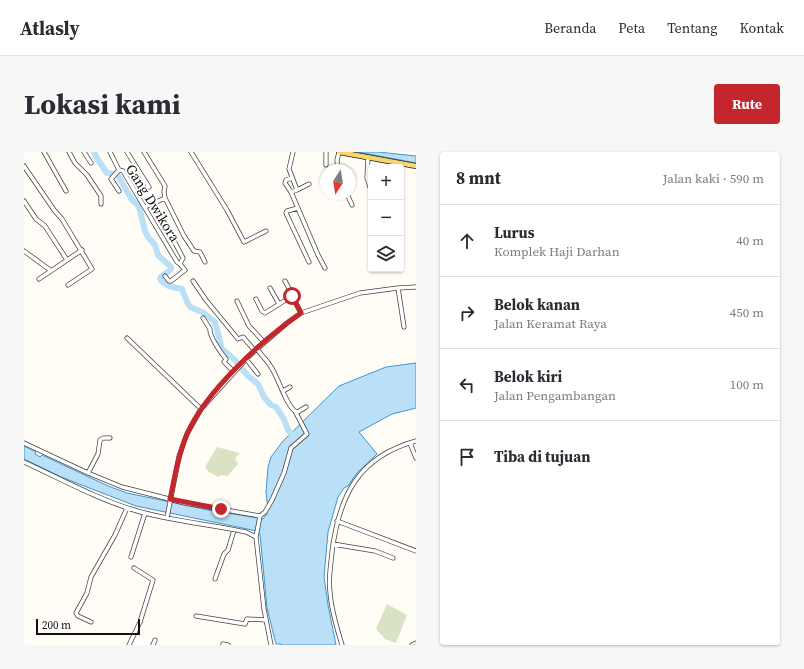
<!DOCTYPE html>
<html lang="id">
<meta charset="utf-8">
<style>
:root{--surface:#fff;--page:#f7f7f7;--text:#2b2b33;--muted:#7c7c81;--line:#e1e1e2;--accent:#c4262e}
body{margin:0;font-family:"Source Serif 4",serif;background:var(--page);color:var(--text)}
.controls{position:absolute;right:12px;top:12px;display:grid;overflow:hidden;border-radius:4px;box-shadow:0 1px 3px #0004}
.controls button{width:36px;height:36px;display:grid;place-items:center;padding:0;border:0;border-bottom:1px solid var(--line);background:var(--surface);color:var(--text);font:20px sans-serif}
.compass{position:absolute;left:296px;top:12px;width:36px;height:36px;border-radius:50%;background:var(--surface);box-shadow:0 1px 3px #0004;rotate:192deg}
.scale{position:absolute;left:12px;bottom:10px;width:104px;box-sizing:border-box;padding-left:4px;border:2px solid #111;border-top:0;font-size:11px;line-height:14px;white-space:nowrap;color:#111;-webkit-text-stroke:3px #fff;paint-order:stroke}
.stop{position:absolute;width:12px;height:12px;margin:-9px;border:3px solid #c4262e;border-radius:50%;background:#fff}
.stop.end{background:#c4262e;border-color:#fff;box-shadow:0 1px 4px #0008}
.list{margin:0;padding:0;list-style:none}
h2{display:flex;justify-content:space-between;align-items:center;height:52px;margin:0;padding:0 16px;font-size:17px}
h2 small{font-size:13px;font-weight:400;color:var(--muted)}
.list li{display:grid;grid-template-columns:26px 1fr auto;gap:12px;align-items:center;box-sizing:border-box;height:72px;padding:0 16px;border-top:1px solid var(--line)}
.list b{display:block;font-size:15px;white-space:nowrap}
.list p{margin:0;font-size:13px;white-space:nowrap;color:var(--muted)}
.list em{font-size:13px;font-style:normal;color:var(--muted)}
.icon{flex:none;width:22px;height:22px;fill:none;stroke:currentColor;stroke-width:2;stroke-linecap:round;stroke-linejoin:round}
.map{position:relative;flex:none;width:392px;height:493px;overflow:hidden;border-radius:4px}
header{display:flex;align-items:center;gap:24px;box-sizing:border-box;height:56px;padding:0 20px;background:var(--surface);border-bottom:1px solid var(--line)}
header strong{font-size:19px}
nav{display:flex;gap:22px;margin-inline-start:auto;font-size:14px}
.intro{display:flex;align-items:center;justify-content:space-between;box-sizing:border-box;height:96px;padding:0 24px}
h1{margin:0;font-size:28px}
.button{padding:10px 18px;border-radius:4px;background:var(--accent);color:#fff;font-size:14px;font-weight:700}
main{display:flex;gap:24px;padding:0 24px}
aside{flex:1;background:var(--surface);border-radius:4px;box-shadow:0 1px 3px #0004}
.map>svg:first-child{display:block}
.cemetery{fill:#d9e3c4}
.water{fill:#b9e0f7;stroke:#3f96cf}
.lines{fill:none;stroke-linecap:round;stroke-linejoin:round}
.river{stroke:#b9e0f7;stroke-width:6}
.minor-casing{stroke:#444;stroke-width:5}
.major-casing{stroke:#222;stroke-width:6}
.minor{stroke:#fff;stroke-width:3.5}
.major{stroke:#f9d66b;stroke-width:4.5}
.route{stroke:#c4262e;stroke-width:5}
.labels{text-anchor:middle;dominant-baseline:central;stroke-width:4;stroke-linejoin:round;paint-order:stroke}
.street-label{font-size:14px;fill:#111;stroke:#fff}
</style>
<header>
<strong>Atlasly</strong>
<nav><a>Beranda</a><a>Peta</a><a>Tentang</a><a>Kontak</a></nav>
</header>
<div class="intro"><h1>Lokasi kami</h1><a class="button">Rute</a></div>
<main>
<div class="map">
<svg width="392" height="493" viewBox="0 0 392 493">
<rect width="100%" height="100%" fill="#fffdf5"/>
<path class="cemetery" d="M193,295l23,6 -5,5 3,6 -10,12 -7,-1 -3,2 -9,-5 -4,-5z
M363,452l20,11 -11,28 -11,-4 -9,-10z"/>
<path class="water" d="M334,0h20l38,4v7z
M392,211v45l-24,6 -33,18 18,22 -20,19 -9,13 -4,2 -6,9 -10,35 -4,45 4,28 8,40h-55v-1h-5l-9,-36 -7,-74 -3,-3 -121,-25 -75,-29 -37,-18v-13l12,6 -1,2 5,3 2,-2 66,31 19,7 91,19 7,2 3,-1 35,6 4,-5 1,-5 -2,-17 2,-25 3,-10 12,-16 56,-55 47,-19z"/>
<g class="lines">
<path class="river" d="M70,0l4,8 9,13 10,1 15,26 4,3 3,4 6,24 3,6 7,8 3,10 13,12v2c-3,5 -10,5 -11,10 5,8 14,8 22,10l5,13 3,5 14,6 11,9 7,27 13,11 13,16 10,8 6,13 7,8 5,2 8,12 4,11 7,9"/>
<defs>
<path id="minor" d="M20,0l22,39
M45,0l6,11 12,12 14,21v8
M60,0l7,11
M86,0l9,18 4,1 54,91 3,2
M103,0l22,35
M120,0l21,34 -1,6 1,6
M167,0l36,58 17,32 22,-11
M269,0l-4,17 8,21 12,-6
M302,0v13
M344,5l-1,21 4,12
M0,14l30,44 8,9 30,50 -24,16
M314,18l-1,-10 2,-8
M268,26l-6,2 -1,3 6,9 6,-2
M95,39l-8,-12 8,-9
M267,40l27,63 7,13
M323,42l5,11
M0,49l12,18 9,7 22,34
M130,51l29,55 -3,6 5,6 -14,11h-2l-4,-5
M121,55l20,-9 19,38 10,15 6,1 5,10
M274,56l-11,3 -1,2 23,49
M0,99l26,19
M15,127l43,-29
M169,129l13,19 32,39 5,-2 12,14
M261,129l7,13v2
M246,136l9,16
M374,136l6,39
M232,147l6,12 3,2 27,-17 9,17
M213,149l12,25 15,16
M179,166l7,11c-1,7 11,24 16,30l-2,3 10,10
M103,186l74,71
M222,207l12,15
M259,239l7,-4
M272,261l10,-6
M0,291l64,30 34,14 63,16 75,13
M386,291l6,15
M0,310c35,16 73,37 110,48 36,11 75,14 112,22l10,5 8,72 7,36
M64,321l10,-19 2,-14 3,-2h7
M143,366l12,-62 8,-22 14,-25 47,-52 39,-34 14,-10 59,-20 38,-5 18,-1
M313,369l79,30
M232,385l4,-21 5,-4 7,-12 12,-27 7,-25 16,-14 -12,-23c-9,-6 -17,-34 -24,-44 -4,-7 -10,-12 -14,-18
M309,392l42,7 18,7
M107,405l14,-44
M191,427l9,-25 4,-4 6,-20
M172,464l49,8 2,-5 19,1
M67,470l-13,-6 -2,-3 11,-20 4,-16 24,-42 12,-27
M199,492l5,1
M105,493l11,-23 13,-42 -19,-12
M129,493l2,-5
M318,493c-5,-17 -11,-35 -12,-53 -2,-14 1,-27 2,-40 7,-56 26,-95 84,-111
M388,493l4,-2"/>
<path id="major" d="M315,0l77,14"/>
</defs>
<use href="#minor" class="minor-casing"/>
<use href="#major" class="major-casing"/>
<use href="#minor" class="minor"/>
<use href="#major" class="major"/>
</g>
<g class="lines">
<path class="route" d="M197,357l-51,-10c5,-22 8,-44 17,-65 19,-43 75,-94 114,-121l-9,-17"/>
</g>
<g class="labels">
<g class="street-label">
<text transform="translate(129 51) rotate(58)">Gang Dwikora</text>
</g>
</g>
</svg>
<div class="controls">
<button>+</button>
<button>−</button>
<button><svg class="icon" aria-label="layers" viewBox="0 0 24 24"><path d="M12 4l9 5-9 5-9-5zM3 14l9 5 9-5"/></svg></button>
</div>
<svg class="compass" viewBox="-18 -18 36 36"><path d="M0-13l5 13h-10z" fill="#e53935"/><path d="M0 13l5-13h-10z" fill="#7c7c81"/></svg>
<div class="scale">200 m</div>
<div class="stop" style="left:268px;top:144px"></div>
<div class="stop end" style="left:197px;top:357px"></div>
</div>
<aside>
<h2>8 mnt<small>Jalan kaki · 590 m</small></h2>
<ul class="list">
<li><svg class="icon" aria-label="ahead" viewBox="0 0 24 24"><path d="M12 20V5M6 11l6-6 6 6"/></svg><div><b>Lurus</b><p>Komplek Haji Darhan</p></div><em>40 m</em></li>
<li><svg class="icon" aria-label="right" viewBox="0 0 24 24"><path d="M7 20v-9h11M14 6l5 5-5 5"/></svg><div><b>Belok kanan</b><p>Jalan Keramat Raya</p></div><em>450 m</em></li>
<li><svg class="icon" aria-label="left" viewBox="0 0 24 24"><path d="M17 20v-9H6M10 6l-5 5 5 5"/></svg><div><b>Belok kiri</b><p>Jalan Pengambangan</p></div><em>100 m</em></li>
<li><svg class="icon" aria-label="arrive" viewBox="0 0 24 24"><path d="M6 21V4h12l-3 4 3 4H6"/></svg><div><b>Tiba di tujuan</b></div></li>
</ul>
</aside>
</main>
